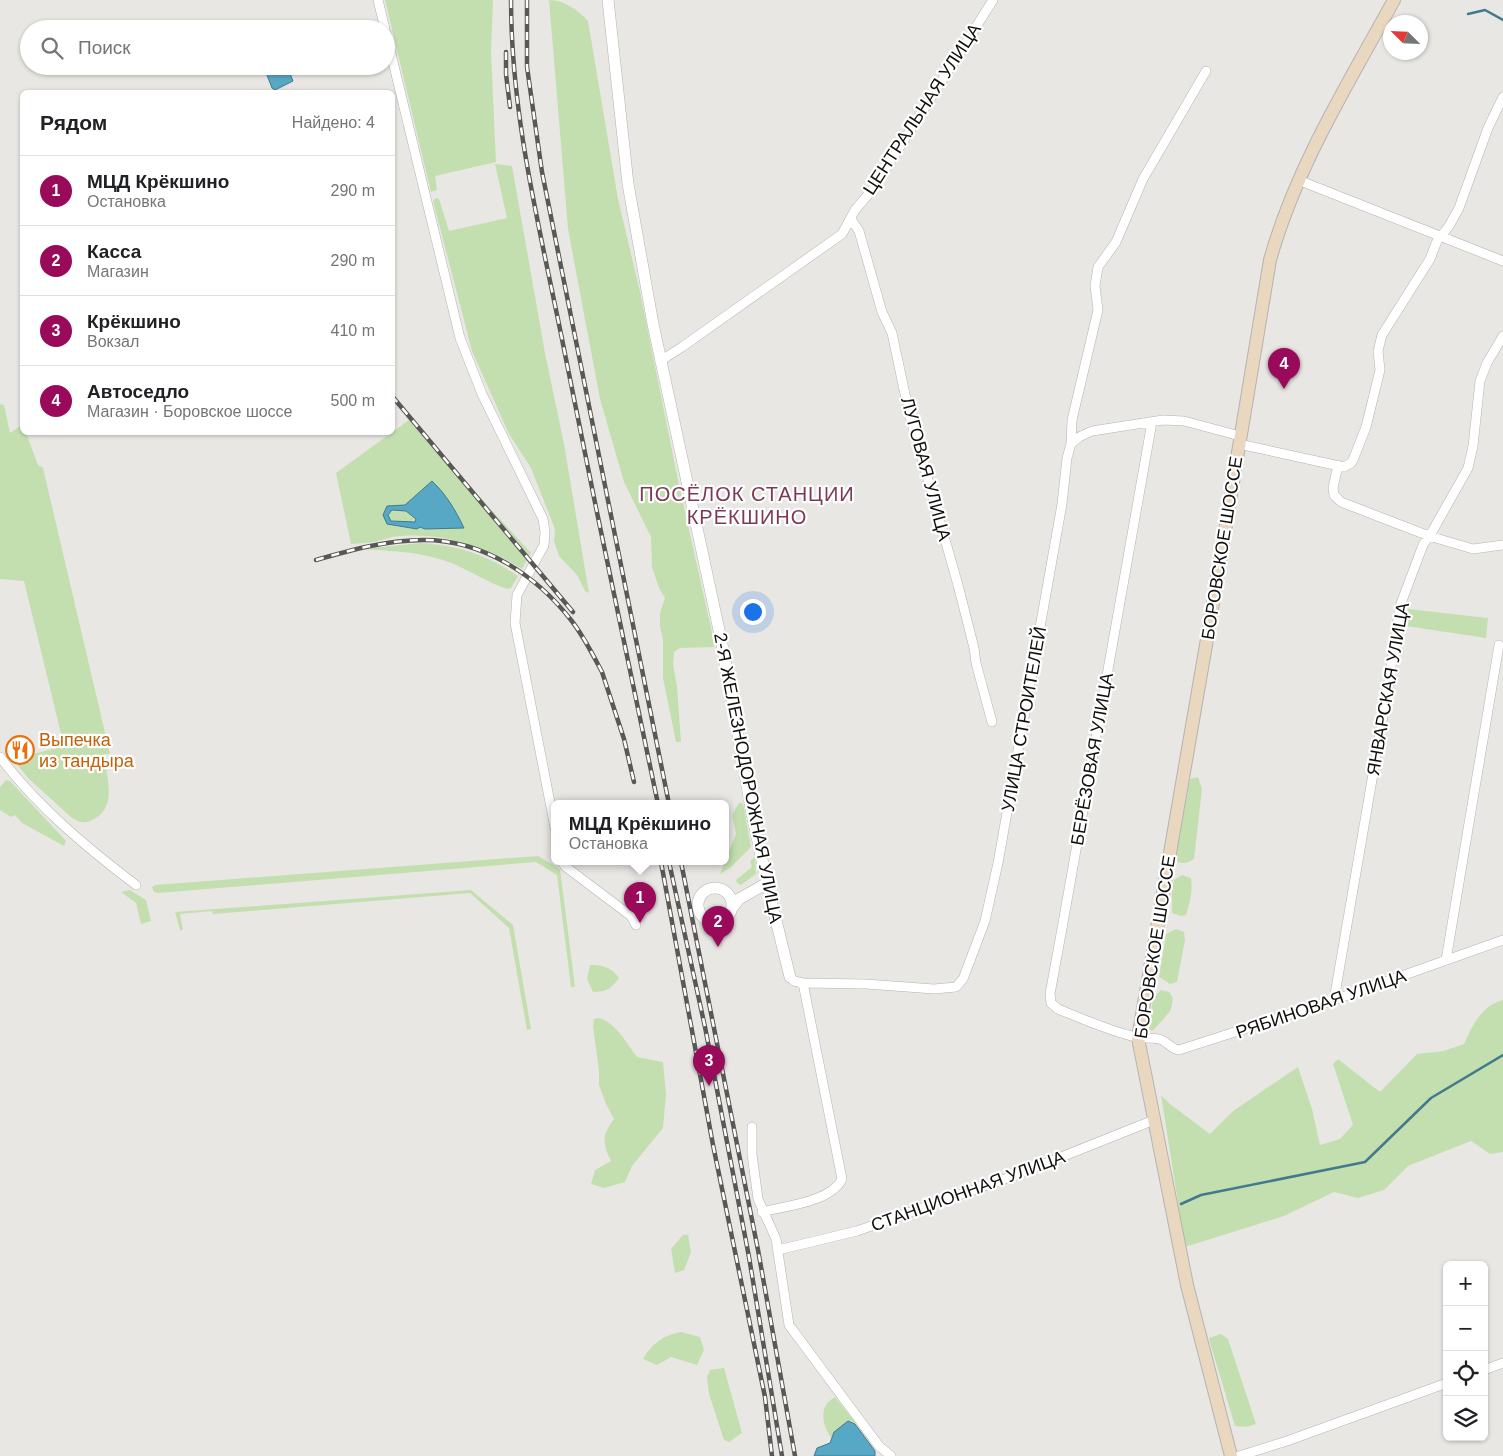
<!DOCTYPE html>
<html lang="ru">
<meta charset="utf-8">
<style>
:root{--surface:#fff;--page:#f6f6f6;--text:#202124;--muted:#757577;--line:#e0e0e0;--accent:#9a0a5b}
body{margin:0;font-family:Helvetica,sans-serif;background:var(--page);color:var(--text)}
.controls{position:absolute;right:15px;bottom:15px;display:grid;overflow:hidden;border-radius:8px;box-shadow:0 1px 4px #0004}
.controls button{width:45px;height:45px;display:grid;place-items:center;padding:0;border:0;border-bottom:1px solid var(--line);background:var(--surface);color:var(--text);font:25px sans-serif}
.compass{position:absolute;left:1383px;top:15px;width:45px;height:45px;border-radius:50%;background:var(--surface);box-shadow:0 1px 4px #0004;rotate:294deg}
.you{position:absolute;left:752px;top:611px;width:18px;height:18px;margin:-12px;border:4px solid #fff;border-radius:50%;background:#1a73e8;box-shadow:0 0 0 8px #1a73e833}
.badge{display:grid;place-items:center;width:32px;height:32px;border-radius:50%;background:var(--accent);color:#fff;font-size:16px;font-weight:700}
.pin{position:absolute;translate:-50% -41px;filter:drop-shadow(0 1px 2px #0008)}
.pin::after{content:'';position:absolute;top:26px;width:18px;height:15px;background:inherit;clip-path:polygon(0 0,100% 0,50% 100%)}
.popup{position:absolute;left:551px;top:800px;width:178px;height:65px;box-sizing:border-box;display:grid;place-content:center;border-radius:8px;background:var(--surface);filter:drop-shadow(0 1px 4px #0005);font-size:16px;white-space:nowrap;color:var(--muted)}
.popup b{font-size:19px;color:var(--text)}
.popup::after{content:'';position:absolute;left:50%;top:100%;margin-left:-10px;border:10px solid transparent;border-top-color:var(--surface)}
.list{margin:0;padding:0;list-style:none}
h2{display:flex;justify-content:space-between;align-items:center;height:65px;margin:0;padding:0 20px;font-size:21px}
h2 small{font-size:16px;font-weight:400;color:var(--muted)}
.list li{display:grid;grid-template-columns:32px 1fr auto;gap:15px;align-items:center;box-sizing:border-box;height:70px;padding:0 20px;border-top:1px solid var(--line)}
.list b{display:block;font-size:19px;white-space:nowrap}
.list p{margin:0;font-size:16px;white-space:nowrap;color:var(--muted)}
.list em{font-size:16px;font-style:normal;color:var(--muted)}
.icon{flex:none;width:28px;height:28px;fill:none;stroke:currentColor;stroke-width:2;stroke-linecap:round;stroke-linejoin:round}
.map{position:relative;flex:none;width:1503px;height:1456px;overflow:hidden}
.search{position:absolute;background:var(--surface);box-shadow:0 1px 4px #0004;left:20px;top:20px;width:375px;height:55px;display:flex;align-items:center;gap:12px;box-sizing:border-box;padding:0 18px;border-radius:28px;color:var(--muted);font-size:19px}
.panel{position:absolute;background:var(--surface);box-shadow:0 1px 4px #0004;left:20px;top:90px;width:375px;height:345px;border-radius:8px}
.map>svg:first-child{display:block}
.green{fill:#c3dfaf}
.water{fill:#57a8c4;stroke:#427a8d;fill-rule:evenodd}
.lines{fill:none;stroke-linecap:round;stroke-linejoin:round}
.stream{stroke:#427a8d;stroke-width:2.5}
.minor-casing{stroke:#b5b3b0;stroke-width:10}
.tertiary-casing{stroke:#b5b3b0;stroke-width:12}
.secondary-casing{stroke:#b5b3b0;stroke-width:14}
.minor{stroke:#fff;stroke-width:9}
.tertiary{stroke:#fff;stroke-width:11}
.secondary{stroke:#e9d7c0;stroke-width:12}
.rail-casing{stroke:#595856;stroke-width:4.5}
.rail{stroke:#fff;stroke-width:2.5;stroke-dasharray:8;stroke-linecap:butt}
.labels{text-anchor:middle;dominant-baseline:central;stroke-width:4.5;stroke-linejoin:round;paint-order:stroke}
.street-label{font-size:18px;fill:#10100e;stroke:#fff}
.food-label{font-size:18px;fill:#c56008;stroke:#fff;text-anchor:start}
.quarter-label{font-size:20px;letter-spacing:1px;fill:#7d3956;stroke:#fff}
</style>
<div class="map">
<svg width="1503" height="1456" viewBox="0 0 1503 1456">
<rect width="100%" height="100%" fill="#e9e7e4"/>
<path class="green" d="M385,0h108l-2,52 5,110 -61,14 2,14 -6,2z
M549,0c15,0 29,10 39,21l30,178 22,93 39,193 34,152 1,10 -34,1 -6,4 -1,12 4,23 4,55h-5l-13,-64v-39l-3,-12v-14l5,-15 -6,-10 -7,-21 -1,-30 -27,-55 -24,-83 -32,-170z
M495,164l17,2 33,187 19,91 25,149 -4,-2 -8,-16 -18,-19 -5,-15 1,-12 -24,-61 -22,-34 -37,-83 -39,-150 3,-3 3,1 10,32 58,-13z
M0,404l4,1 6,28 12,-8v7l4,1 12,32 5,3 67,286h-6c2,21 14,53 -10,65 -9,5 -14,4 -22,-1l-43,-39 -14,-17h15l1,-3 -2,-4 35,-9 -40,-165 -24,-2z
M409,420l122,133 -9,16c-35,-22 -77,-36 -120,-33 -8,0 -18,3 -24,5 -8,2 -18,2 -27,3l-15,-71z
M421,543c39,3 64,11 97,33l-7,12 -4,1c-18,-6 -35,-17 -53,-25 -29,-12 -61,-13 -92,-15z
M1408,609l80,9 -2,20 -80,-12z
M1198,777l4,12 -8,70c-7,5 -12,5 -19,2l15,-82z
M6,780l4,1 56,60 -2,5 -42,-23 -7,-8 -4,2 -11,-7v-23z
M739,803h4l8,44 -21,21 -10,6 16,-40 -4,-19z
M538,856l22,13 15,118h-4l-14,-112 -21,-13 -378,31 -4,-1 -2,-5 3,-2z
M755,857l1,17 -15,11 -4,-2 -1,-3 16,-13 -2,-6z
M1182,875l9,3c2,13 -1,24 -5,37l-5,1 -9,-3v-22l2,-11z
M130,890l16,10 5,21 -10,3 -5,-21 -15,-11z
M471,890l42,35 18,104 -4,1 -18,-102 -39,-35 -257,21 -1,-3 -32,3 3,16h-3l-5,-18z
M1176,929l8,3 1,8 -8,42 -7,2 -11,-7 7,-43z
M590,965c13,0 21,2 29,13 -8,11 -13,14 -26,14l-6,-13z
M1161,990l8,2 4,6c-1,4 -1,10 -3,13 -3,4 -15,18 -18,20l-3,-2 4,-31z
M1503,1000v152l-13,2 -19,-13 -63,25 -24,24 -26,8 -24,-6 -50,24 -99,31 -24,-152 9,9 40,30 23,-23 65,-44 14,42 8,36 20,-6 13,-14 -20,-61 5,-5 42,33 37,-38 27,-3 20,-7c8,-18 18,-39 39,-44z
M598,1018c16,2 30,27 39,39l26,5 3,32 -3,34 -31,38 -7,16 -21,6 -13,-4 4,-14 16,-9c-9,-18 -9,-26 3,-42l-8,-15 -7,-19v-15l-6,-43 1,-8z
M683,1235h5l3,17 -7,18 -9,3 -4,-24z
M681,1332l19,5 4,13 -7,15 -26,-8 -14,8 -14,-6c9,-16 21,-24 38,-27z
M1221,1334l7,5 28,85 -10,3 -11,-1 -24,-80 -2,-8z
M724,1368l18,65 -13,9 -5,-2 -15,-46 -2,-17 3,-7z
M835,1397l16,20 8,7 -11,-3 -14,11 -3,6c-8,-13 -14,-31 4,-41z"/>
<path class="water" d="M273,66h14l6,15 -18,9 -3,-2 -7,-18z
M432,481c14,13 24,30 32,47l-39,1 -5,-2 -3,2 -30,-5 -4,-9 4,-9 18,-1zM392,510l14,1 10,8 -1,3 -24,-1 -3,-6z
M848,1421l7,3 20,27v5h-61l3,-8 13,-5 4,-11z"/>
<g class="lines">
<path class="stream" d="M1468,14l17,-4 18,10
M1181,1204l20,-9 164,-33 66,-64 72,-43"/>
<defs>
<path id="minor" d="M378,0l7,29
M386,33l74,305 22,56 61,125 2,13 -1,13 -27,50 -2,28 40,205
M1298,180l205,81
M851,219l8,12 23,81 10,21 17,80 49,172 16,63 2,15 16,59
M660,361l22,-14 160,-113 13,-24 18,-21 120,-189
M1152,422l-89,501 -13,71 1,9 7,6c25,10 51,22 78,28 7,2 15,0 23,2 8,2 12,10 20,11l155,-50 169,-60
M1071,444l8,-7 13,-6 71,-11 21,1 56,15
M1239,444l105,23 7,-4 2,-3 13,-33 14,-57 -2,-19 4,-16 48,-76 7,-18 12,-15 10,-18 29,-80 15,-31
M1338,465l-5,23 1,7 7,7 88,34 44,13 30,-4
M0,757c37,49 87,91 136,128
M562,862l4,5 65,49 5,9
M1446,960l53,-315
M790,977l4,4 9,2 63,1 68,5 22,-2 7,-8 22,-58 13,-58 64,-359 5,-46 4,-14 1,-24 26,-110 -3,-24 3,-19 18,-25 27,-63 63,-108
M1334,1000l54,-313 12,-81 23,-61 10,-15 35,-62 5,-22 7,-65 7,-18 16,-27
M752,1127v27l6,45 18,40 13,86 90,121 12,10
M762,1212c23,-6 69,-10 80,-33l-39,-196
M778,1250l79,-19 159,-56 138,-55
M1484,1370l19,-7
M1239,1456l48,-15 160,-58"/>
<path id="tertiary" d="M608,0l20,184 25,140 69,320 30,170 17,78 21,85
M698 905a17 17 0 1 1 34 0a17 17 0 1 1-34 0Z
M732,908l7,-9 28,-16"/>
<path id="secondary" d="M1231,1456l-44,-171 -49,-247 68,-393 64,-385c26,-93 78,-176 124,-260"/>
</defs>
<use href="#minor" class="minor-casing"/>
<use href="#tertiary" class="tertiary-casing"/>
<use href="#secondary" class="secondary-casing"/>
<use href="#minor" class="minor"/>
<use href="#tertiary" class="tertiary"/>
<use href="#secondary" class="secondary"/>
<defs>
<path id="rail" d="M511,0c0,119 30,233 53,349 30,152 62,303 94,455
M527,0v67l15,105 127,632
M506,52v22l4,33
M392,396l181,216
M316,560c35,-10 71,-20 108,-20 59,0 112,35 147,80 12,15 22,35 31,52l22,67 10,43
M661,862l52,283 52,252 7,59
M669,862l36,165 44,230 33,199
M681,862l77,388 37,206"/>
</defs>
<use href="#rail" class="rail-casing"/>
<use href="#rail" class="rail"/>
</g>
<defs>
<symbol id="restaurant-ring" viewBox="-11 -11 22 22"><circle r="9.5" fill="#fff" stroke="#e8710a" stroke-width="1.5"/><path d="M-5-6h1v4h1v-4h1v4h1v-4h1v5L-1.5 .5V6h-2V.5L-5-1ZM5-6V6H3V1.5H1.5Q1.5-4 5-6Z" fill="#e8710a"/></symbol>
</defs>
<g fill-rule="evenodd">
<use href="#restaurant-ring" x="4" y="734" width="32" height="32"/>
</g>
<g class="labels">
<g class="street-label">
<text transform="translate(922 109) rotate(-57)">ЦЕНТРАЛЬНАЯ УЛИЦА</text>
<text transform="translate(926 469) rotate(75)">ЛУГОВАЯ УЛИЦА</text>
<text transform="translate(1222 548) rotate(-81)">БОРОВСКОЕ ШОССЕ</text>
<text transform="translate(1388 689) rotate(-80)">ЯНВАРСКАЯ УЛИЦА</text>
<text transform="translate(1024 719) rotate(-80)">УЛИЦА СТРОИТЕЛЕЙ</text>
<text transform="translate(1092 759) rotate(-80)">БЕРЁЗОВАЯ УЛИЦА</text>
<text transform="translate(748 778) rotate(79)">2-Я ЖЕЛЕЗНОДОРОЖНАЯ УЛИЦА</text>
<text transform="translate(1155 947) rotate(-81)">БОРОВСКОЕ ШОССЕ</text>
<text transform="translate(1321 1004) rotate(-19)">РЯБИНОВАЯ УЛИЦА</text>
<text transform="translate(968 1191) rotate(-20)">СТАНЦИОННАЯ УЛИЦА</text>
</g>
<g class="food-label">
<text x="39" y="740">Выпечка<tspan x="39" dy="21">из тандыра</tspan></text>
</g>
<g class="quarter-label">
<text x="747" y="494">ПОСЁЛОК СТАНЦИИ<tspan x="747" dy="23">КРЁКШИНО</tspan></text>
</g>
</g>
</svg>
<div class="controls">
<button>+</button>
<button>−</button>
<button><svg class="icon" aria-label="locate" viewBox="0 0 24 24"><circle cx="12" cy="12" r="6"/><path d="M12 2v4M12 18v4M2 12h4M18 12h4"/></svg></button>
<button><svg class="icon" aria-label="layers" viewBox="0 0 24 24"><path d="M12 4l9 5-9 5-9-5zM3 14l9 5 9-5"/></svg></button>
</div>
<svg class="compass" viewBox="-18 -18 36 36"><path d="M0-13l5 13h-10z" fill="#e53935"/><path d="M0 13l5-13h-10z" fill="#757577"/></svg>
<div class="you"></div>
<div class="pin badge" style="left:640px;top:923px">1</div>
<div class="popup"><b>МЦД Крёкшино</b>Остановка</div>
<div class="pin badge" style="left:718px;top:947px">2</div>
<div class="pin badge" style="left:709px;top:1086px">3</div>
<div class="pin badge" style="left:1284px;top:389px">4</div>
<div class="search"><svg class="icon" aria-label="search" viewBox="0 0 24 24"><circle cx="10" cy="10" r="6"/><path d="M15 15l6 6"/></svg>Поиск</div>
<section class="panel">
<h2>Рядом<small>Найдено: 4</small></h2>
<ul class="list">
<li><span class="badge">1</span><div><b>МЦД Крёкшино</b><p>Остановка</p></div><em>290 m</em></li>
<li><span class="badge">2</span><div><b>Касса</b><p>Магазин</p></div><em>290 m</em></li>
<li><span class="badge">3</span><div><b>Крёкшино</b><p>Вокзал</p></div><em>410 m</em></li>
<li><span class="badge">4</span><div><b>Автоседло</b><p>Магазин · Боровское шоссе</p></div><em>500 m</em></li>
</ul>
</section>
</div>
